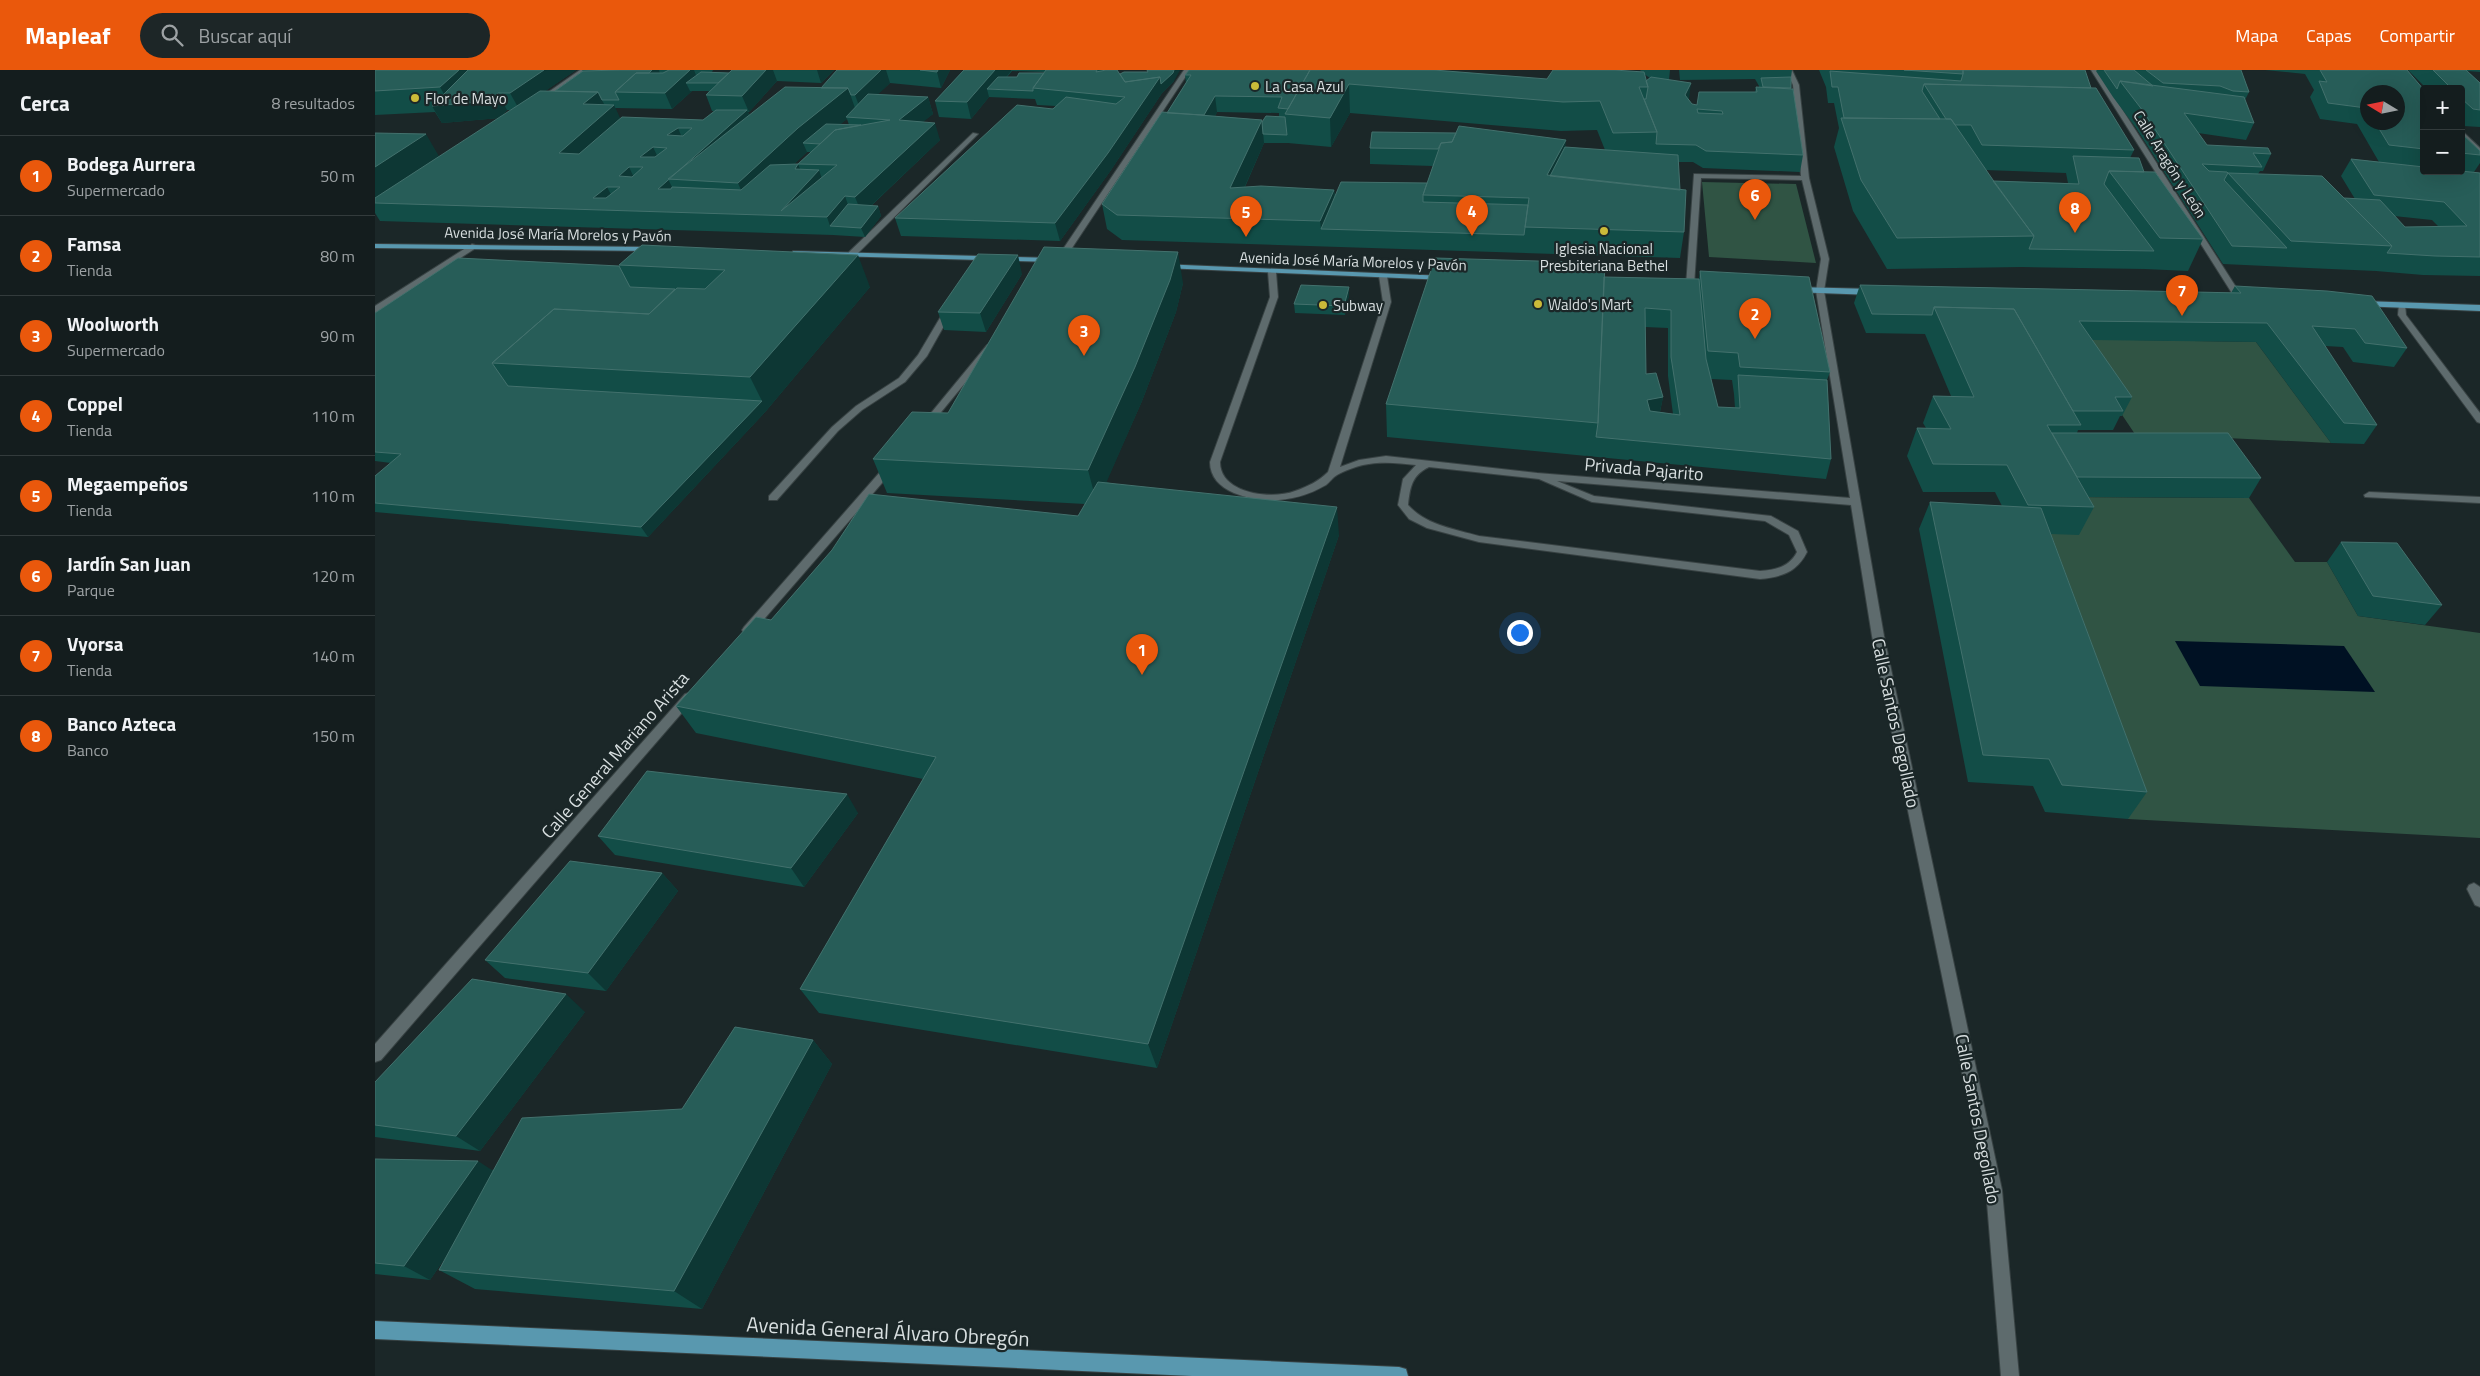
<!DOCTYPE html>
<html lang="es">
<meta charset="utf-8">
<style>
:root{--surface:#141d1e;--page:#1d2627;--text:#f1f3f6;--muted:#9da2a4;--line:#333b3c;--accent:#ea580c}
body{margin:0;font-family:"Titillium Web",sans-serif;background:var(--page);color:var(--text)}
.controls{position:absolute;right:15px;top:15px;display:grid;overflow:hidden;border-radius:5px;box-shadow:0 5px 20px #0002}
.controls button{width:45px;height:45px;display:grid;place-items:center;padding:0;border:0;border-bottom:1px solid var(--line);background:var(--surface);color:var(--text);font:25px sans-serif}
.compass{position:absolute;left:1985px;top:15px;width:45px;height:45px;border-radius:50%;background:var(--surface);box-shadow:0 5px 20px #0002;rotate:280deg}
.you{position:absolute;left:1144px;top:562px;width:18px;height:18px;margin:-12px;border:4px solid #fff;border-radius:50%;background:#1a73e8;box-shadow:0 0 0 8px #1a73e833}
.badge{display:grid;place-items:center;width:32px;height:32px;border-radius:50%;background:var(--accent);color:#fff;font-size:16px;font-weight:700}
.pin{position:absolute;translate:-50% -41px;filter:drop-shadow(0 1px 2px #0008)}
.pin::after{content:'';position:absolute;top:26px;width:18px;height:15px;background:inherit;clip-path:polygon(0 0,100% 0,50% 100%)}
.list{margin:0;padding:0;list-style:none}
h2{display:flex;justify-content:space-between;align-items:center;height:65px;margin:0;padding:0 20px;font-size:21px}
h2 small{font-size:16px;font-weight:400;color:var(--muted)}
.list li{display:grid;grid-template-columns:32px 1fr auto;gap:15px;align-items:center;box-sizing:border-box;height:80px;padding:0 20px;border-top:1px solid var(--line)}
.list b{display:block;font-size:19px;white-space:nowrap}
.list p{margin:0;font-size:16px;white-space:nowrap;color:var(--muted)}
.list em{font-size:16px;font-style:normal;color:var(--muted)}
.icon{flex:none;width:28px;height:28px;fill:none;stroke:currentColor;stroke-width:2;stroke-linecap:round;stroke-linejoin:round}
.map{position:relative;flex:none;width:2105px;height:1306px;overflow:hidden}
header{display:flex;align-items:center;gap:30px;box-sizing:border-box;height:70px;padding:0 25px;background:var(--accent);color:#fff}
header strong{font-size:24px}
nav{display:flex;gap:28px;margin-inline-start:auto;font-size:18px}
.search{width:350px;height:45px;background:var(--page);display:flex;align-items:center;gap:12px;box-sizing:border-box;padding:0 18px;border-radius:28px;color:var(--muted);font-size:19px}
main{display:flex}
aside{flex:1;background:var(--surface)}
.map>svg:first-child{display:block}
.green{fill:#305444}
.water{fill:#001123}
.lines{fill:none;stroke-linecap:round;stroke-linejoin:round}
.minor-casing{stroke:#384243;stroke-width:2}
.major-casing{stroke:#384243;stroke-width:2}
.minor{fill:#5e6b6d;fill-rule:evenodd}
.major{fill:#5998af;fill-rule:evenodd}
.wall{fill:#124d47;fill-rule:evenodd}
.shaded-wall{fill:#0d3734}
.building{fill:#275d58;stroke:#43716d;fill-rule:evenodd}
.poi-dot{fill:#cbba39;stroke:#1b2728;stroke-width:2}
.labels{text-anchor:middle;dominant-baseline:central;stroke-width:4.5;stroke-linejoin:round;paint-order:stroke}
.far-poi-label{font-size:15px;fill:#d8dfe0;stroke:#1b2728;text-anchor:start}
.far-street-label{font-size:15px;fill:#d8dfe0;stroke:#1b2728}
.street-label{font-size:18px;fill:#d8dfe0;stroke:#1b2728}
.near-street-label{font-size:21px;fill:#d8dfe0;stroke:#1b2728}
</style>
<header>
<strong>Mapleaf</strong>
<div class="search"><svg class="icon" aria-label="search" viewBox="0 0 24 24"><circle cx="10" cy="10" r="6"/><path d="M15 15l6 6"/></svg>Buscar aquí</div>
<nav><a>Mapa</a><a>Capas</a><a>Compartir</a></nav>
</header>
<main>
<aside>
<h2>Cerca<small>8 resultados</small></h2>
<ul class="list">
<li><span class="badge">1</span><div><b>Bodega Aurrera</b><p>Supermercado</p></div><em>50 m</em></li>
<li><span class="badge">2</span><div><b>Famsa</b><p>Tienda</p></div><em>80 m</em></li>
<li><span class="badge">3</span><div><b>Woolworth</b><p>Supermercado</p></div><em>90 m</em></li>
<li><span class="badge">4</span><div><b>Coppel</b><p>Tienda</p></div><em>110 m</em></li>
<li><span class="badge">5</span><div><b>Megaempeños</b><p>Tienda</p></div><em>110 m</em></li>
<li><span class="badge">6</span><div><b>Jardín San Juan</b><p>Parque</p></div><em>120 m</em></li>
<li><span class="badge">7</span><div><b>Vyorsa</b><p>Tienda</p></div><em>140 m</em></li>
<li><span class="badge">8</span><div><b>Banco Azteca</b><p>Banco</p></div><em>150 m</em></li>
</ul>
</aside>
<div class="map">
<svg width="2105" height="1306" viewBox="0 0 2105 1306">
<rect width="100%" height="100%" fill="#1b2728"/>
<path class="green" d="M1327,112l94,2 20,79 -107,-6z
M1696,269l185,3 75,101 -125,-6 -59,15z
M1684,427l190,1 46,64h32l31,54 122,17v205l-352,-19 -100,-283z"/>
<path class="water" d="M1800,571l169,5 31,46 -175,-6z"/>
<g class="lines">
<defs>
<path id="minor" d="M205,0h7l-46,32h-4v-2z
M809,0h6l-128,193h-6l-1,-2z
M1411,0h6l7,15 10,93 20,81 -5,32 60,345 118,554 17,186h-18l-15,-186 -114,-554 -21,-131 -294,-24 37,15 177,20 27,15 9,21c-10,20 -25,25 -47,27l-281,-37 -52,-14 -18,-9 -11,-14 5,-26 13,-14c-18,-2 -35,-4 -53,0 -8,2 -19,6 -26,10 -4,2 -7,7 -11,10 -29,17 -62,20 -92,8 -14,-6 -24,-16 -24,-31l60,-165 -2,-25 4,-2 4,2 2,25 -58,165c0,32 52,38 75,29 12,-4 24,-10 33,-19l55,-170 -4,-26 4,-2 4,2 4,26 -51,165 19,-7 27,-4 151,17 313,25 -34,-207 5,-32 -19,-79 -101,-2 -7,108 -4,3 -4,-3 8,-112 107,2 -8,-91zM1054,397l110,12 53,23 173,19 24,14 8,17c-8,15 -21,18 -37,19l-281,-35c-25,-7 -53,-11 -71,-31 2,-18 4,-30 21,-38z
M1716,0h6l146,228 -1,2 -7,-2z
M2086,60l19,18v6l-19,-18z
M598,63l5,1 -123,122h-6v-4z
M97,174l7,2 -104,67v-7z
M2024,234h6l1,11 74,98v10l-3,-1 -79,-107z
M572,236l7,2 -27,48 -22,26 -43,28 -24,21 -61,69h-8v-4l63,-69 24,-21 43,-28 19,-23z
M615,274l3,1v4l-65,79h-6v-4l65,-79z
M516,393l5,3 -1,2 -143,165h-8l-2,-3 2,-3 143,-163z
M1994,422l111,5v6l-115,-6 -1,-2z
M314,623l4,1 2,3 -2,3 -312,360 -6,2v-18l310,-350z
M2099,813l6,4v20l-5,-2 -8,-16 2,-4z"/>
<path id="major" d="M0,174l279,3 4,2 -4,2 -279,-3z
M418,181l260,7 4,2 -4,2 -257,-7 -4,-2z
M785,194l286,12 4,2 -4,2 -283,-12 -4,-2z
M1420,217l78,2 4,3 -4,3 -81,-3 -1,-2z
M1988,231l117,4v6l-120,-5 -1,-2z
M0,1251l1024,46 7,2 2,7h-216l-817,-37z"/>
</defs>
<use href="#minor" class="minor-casing"/>
<use href="#major" class="major-casing"/>
<use href="#minor" class="minor"/>
<use href="#major" class="major"/>
</g>
<path class="wall" d="M0,0h201l-31,21h10l28,-20 -1,-1h131l-1,2 17,1 3,-3h41l4,11 -28,31h-1l1,3 72,-27 16,-18h113l-9,18 -51,-5 -12,11 50,3 5,17 -11,8 18,18 -69,66h7l3,10 -16,21 -32,-2 -453,-14 -5,-8v-80l64,24 60,-39 -57,5 -7,-11 -60,3zM317,21h17l-3,4 6,16h2l-11,9 -83,-1 -5,-11 57,1zM132,40h4l-9,6zM472,49l2,6 -9,-1zM432,82h4l-13,12 2,5 -2,-5h-4z
M398,0h61l-13,13 -44,-2z
M589,0h153l3,4 54,7 -12,12 -51,77 -51,71 -159,-5 -6,-18 161,-112 -19,-1 -2,-6 -46,-2 -18,22 -32,-2 -4,-16zM637,1l33,1 -1,1 -27,4h-10z
M1265,0h30l-1,10 19,19 4,5 5,1 58,-13 1,-5h3v-1l-4,-7 -75,1 -1,-10h113l-1,7v11l12,67 -3,17 -97,-4 -10,-6h-15l2,28 4,42 -4,26 -558,-18 -15,-11 -5,-25 65,-91 19,-30 -1,-8 362,4 95,-7zM1269,4l6,4 -4,3zM842,42l62,1v3l-17,6v-2l-47,-4zM975,43l211,18 36,-1 8,20 -40,-3 -195,1v16l63,2 -6,17 -92,14 -1,-7 -89,-3 19,-44h24l43,4z
M1444,0h266l6,18 43,62 -4,8 14,14 59,67 -15,32 -43,-2 -123,-2 -135,2 -34,-58 -19,-64 5,-19 -5,-25h-6l-2,-16zM1610,100l81,3 2,10 -75,-2z
M1722,0h144l8,22 -4,8 9,23 -8,17 -48,-7 9,12 64,9 -8,17h-3l-2,3 86,24 11,1 -14,-23 10,-17 110,12v-38l19,18v12l-6,9 6,1v103l-57,-1 -47,-4 -153,-7 -87,-136 -23,-31 -17,-26zM2019,146l38,4 7,7h-34z
M1890,0h142l17,20v77l-45,-5 -22,-38 -37,-5 -10,-22 4,-7 -9,-16zM1992,22l30,30h-30z
M2033,0h72v2l-13,-1 13,12v44l-17,-1 -2,-1v-36h-34z
M267,175l228,42 -104,124 -118,126 -273,-25v-36l16,-13 -16,-2v-148l244,-47v-1z
M1325,201l130,101 -3,8 4,79 -5,20 -439,-42 -1,-33 218,-127 95,2zM1270,257l23,1v48l5,38 -13,-2 3,-15 -17,-23zM1336,309l21,1 2,14 1,14 -17,-1z
M647,204l-36,58 -42,-2 -6,-18z
M808,213l-7,29 -34,89 -36,81 233,53 -182,533 -338,-55 -19,-24 123,-210 -227,-46 -20,-27 95,-86 307,-104 7,-12 -198,-11 -14,-34 75,-46z
M1485,215l371,8 4,-7 172,62 -13,19 -41,-5 -10,-15 -18,-1 52,79 -13,19 -33,-1 -75,-101 -164,-2 40,57 -10,19h-2l-7,14h-35l-1,3 184,45 -12,20 -161,-1 6,10 -15,28 -28,-1 96,258 -19,27 -83,-7 -12,-26 -65,-4 -49,-253 11,-27 72,4 -7,-14h-72l-16,-36 10,-28h9l-3,-5 10,-27h18l-26,-62 -59,-1 -12,-30z
M974,227l-4,18 -50,-2 -1,-9z
M1966,472l101,63 -17,20 -67,-9 -31,-54z
M483,743l-54,74 -189,-32 -17,-19z
M287,803l16,18 -72,100 -101,-13 -20,-18z
M210,942l-105,139 -105,-14v-55z
M438,970l19,24 -130,245 -227,-20 -36,-19 10,-18 -19,28 -55,-6v-115l118,11 189,-61z"/>
<path class="shaded-wall" d="M84,0h34l5,23 9,17 -7,8 -58,5 -10,-17 18,-1 -10,-18z
M169,0h32l-57,39 -9,-16z
M277,0h7l1,4 -33,18z
M315,0h4l5,13h-13l4,8h2l-20,18 -7,-16z
M391,0h7l4,11 -28,31 -7,-16z
M442,0h17l-13,13z
M506,0h5l4,13 -29,28 -6,-16z
M563,0h12l-9,18 -4,-16z
M620,0h16v1l-15,19 -9,-1 2,8 -18,22 -4,-17z
M799,0h6l-6,11 -12,12 -51,77 -51,71 -5,-18 105,-146z
M1316,13l-2,16 -6,13 2,-17z
M974,14l1,29 -19,34 -1,-29z
M473,18l8,23 -10,6 1,2 -30,25 -14,-1 4,9 -59,55 -10,-24 60,-55z
M223,22l8,16 -23,-4z
M840,26l2,16 -14,27 -3,-17z
M553,27l5,17 -28,23 -6,-17z
M239,35l8,17 -54,48 -9,-17z
M372,40l7,17 -86,52 9,18 -19,-8z
M887,50l2,23 -31,70 -3,-25z
M560,53l5,17 -78,74 -7,-17z
M303,58l7,17 -18,-10z
M51,64l14,24 -65,44v-35z
M1191,70l-2,24 -10,19 -7,-8z
M278,77l8,17 -21,-7z
M423,94l7,17 -10,-12z
M254,97l8,17 -18,-8z
M444,100l6,18 -44,23z
M232,117l9,17 -23,-6z
M959,120l2,24 -15,15 -1,-8z
M470,126l6,18 -21,12 3,9 -6,-18z
M503,136l3,10 -16,21 -4,-9z
M803,182l5,31 -7,29 -34,89 -45,103 -9,-34z
M483,185l12,32 -104,124 -118,126 -7,-10 121,-126 -12,-24z
M643,185l4,19 -36,58 -6,-19z
M974,217v10l-4,18 -1,-9z
M1288,327l-4,19 -15,3 3,-19z
M962,437l2,28 -182,533 -9,-24z
M472,724l11,19 -54,74 -13,-19z
M287,803l16,18 -72,100 -18,-18z
M191,924l19,18 -105,139 -24,-15z
M438,970l19,24 -130,245 -28,-18z
M103,1091l23,15 -71,104 -26,-14z"/>
<path class="building" d="M0,0h84l-19,17 -65,4z
M93,0h76l-34,23h-12l-7,8 -59,5z
M245,0h32l-3,3h-13l-21,19 4,8h-17l-4,-8 -43,-1 28,-20z
M294,0h21l-25,23 -50,-1 21,-19h27z
M357,0h34l-24,26 -36,-1z
M462,0h44l-26,25h-4l-3,-7h-27z
M545,0h18l-1,2z
M589,0h31l-28,32 -32,-1z
M671,0h51l-1,2 10,-2h11l8,12 35,-5 -52,76 -53,70 -160,-5 122,-113 36,4 13,-12 50,7 9,-7 -92,-9z
M772,0h27l-1,3 -12,11 -1,-7 -35,5 -5,-8 4,-2h24z
M814,0h121l-22,39 -10,-1 4,-11 -67,-1 -11,19 -37,-2 24,-38h-6z
M935,0h124l113,9 6,-9h61l30,2 4,15h-9l18,45 -44,1 -13,-32 -37,1 -214,-18 -19,34 -45,-4z
M1529,0h59v4z
M1588,0h122l6,18 -167,-4 -2,7 18,28 -96,-1 -6,-31h-6l-2,-16 131,10 2,-7z
M1729,0h30l19,16 -33,-5 -3,8z
M1771,0h95l8,22 -16,-1 -13,-5 -57,-3z
M1945,0h87l17,20v59l-35,-4 -14,-23h22v-30h-30v18l-1,-2 -38,-5 -9,-22 8,1z
M2058,0h33l14,13v27l-7,-1 -12,-11v-9h-9z
M326,2l28,1 -11,10h-32z
M644,3h25l-11,15v3l-46,-2 11,-12h19z
M1276,7l40,6 -6,12 7,9 5,1 2,-13h58l-1,-5 37,2 10,66 -97,-4 -10,-6 -40,-1 1,-12 -13,-33h2l2,-12 -2,-6zM1322,39l25,2 1,3 -25,-1z
M1416,7v11l-28,-1 -2,-9z
M1745,11l124,16 10,26 -70,-10 23,32 61,3 3,6 -18,-1 9,14 -60,-3 7,7 18,1 1,1 -4,7 63,68 -55,-2 -89,-135z
M1549,14l172,4 38,62 -152,-5 -11,-20h-16l-4,-6h-5z
M410,17l63,1 -50,40 -60,55 -70,-4z
M165,21l58,1 -15,12 31,1 -55,48 20,1 43,-37 81,3 13,-10h31l-89,79h13l1,-2 69,3 29,-25 28,-1 -3,5 24,1 -38,41 56,-46 -39,-1 37,-34 55,-10 -44,-3 22,-23 60,3 -29,23 36,3 -80,74 -10,-1 -18,21 -452,-14v-5zM303,58h14l-9,8 -16,-1zM278,77l14,1 -12,9h-15zM254,97h14l-11,10 -13,-1zM232,117h13l-14,11h-13z
M787,42l100,8 -32,68 31,-2 73,4 -14,31 -203,-6 -15,-11z
M891,46l19,1 2,18 -24,-1 -1,-12z
M1466,48l110,1 42,61 41,56 -137,2 -36,-58z
M451,54l35,1 -26,5 -15,14 -17,-1z
M1084,56l107,14 -19,35 139,15 -2,42 -159,-5 4,-29 -106,-3 18,-52 11,-1z
M997,62l84,1 -4,9 -11,1 -3,6 -68,-1z
M0,63l51,1 -51,33z
M2086,63l19,18v4l-19,-2z
M1190,77l113,8 2,35 -130,-14z
M1698,86l66,2 5,14 -35,-1 -5,13 50,67 -125,-2 5,-13 -41,-55 86,3z
M1976,89l73,8v4h37l19,2v84l-45,-1 -48,-3 5,-7 -48,-48 36,2 25,27 62,-1 -23,-24 -70,-7z
M1734,101l46,1 48,67 -43,-1z
M1853,103l94,3 70,70 -101,-5z
M966,112l86,1 -4,12v7l105,3 -4,30 -203,-6z
M473,134l30,2 -17,22 -31,-2z
M267,175l216,10 -108,122 -258,-14 62,-54 95,5 28,-26 28,1 20,-19 -106,-5z
M669,177l134,5 -8,28 -35,87 -47,103 -215,-11 39,-47 36,1z
M603,184l40,1 -38,58 -42,-1z
M83,188l161,8 11,21 45,2 -26,25 -95,-5 -62,54 16,23 254,15 -121,126 -266,-24v-27l26,-22 -26,-2v-139z
M1060,188l170,5 -7,160 -212,-19z
M1325,201l109,6 21,95 -90,-5 -2,-14 -30,-2z
M1229,207l95,2 7,80 12,48 22,1 -2,-33 89,5 4,79 -235,-22 2,-14zM1270,238l26,2v47l9,58 -30,-4 -3,-11 16,-3 -7,-24 -10,1z
M926,215l48,2 -5,19 -50,-2z
M1485,215l381,8 -6,-7 92,5 45,5 35,52 -42,-5 -10,-14 -43,-3 65,99 -33,-2 -77,-100 -188,-2 53,76h-17l8,14h-50l-59,-102 -80,-2 -2,8 -60,-1z
M1559,237l80,2 67,116h-34l47,82 -66,-2 -21,-40 -74,-1 -16,-36 34,1 -18,-33 41,1z
M1677,363h176l33,45 -184,-1z
M723,412l239,25 -189,537 -348,-55 136,-232 -260,-51 80,-89 15,3 61,-70 37,-56 209,22z
M1555,432l111,6 106,284 -85,-7 -13,-26 -66,-4z
M1966,472l56,1 45,62 -69,-9z
M272,701l200,23 -56,74 -193,-32z
M195,791l92,12 -74,100 -103,-13z
M97,909l94,15 -110,142 -81,-11v-43z
M360,957l78,13 -139,251 -235,-21 83,-152 160,-9z
M0,1089l103,2 -74,105 -29,-3z"/>
<g class="poi-dot">
<circle cx="880" cy="16" r="5"/>
<circle cx="40" cy="28" r="5"/>
<circle cx="1229" cy="161" r="5"/>
<circle cx="1163" cy="234" r="5"/>
<circle cx="948" cy="235" r="5"/>
</g>
<g class="labels">
<g class="far-poi-label">
<text x="890" y="16">La Casa Azul</text>
<text x="50" y="28">Flor de Mayo</text>
<text x="1229" y="178" text-anchor="middle">Iglesia Nacional<tspan x="1229" dy="17">Presbiteriana Bethel</tspan></text>
<text x="1173" y="234">Waldo's Mart</text>
<text x="958" y="235">Subway</text>
</g>
<g class="far-street-label">
<text transform="translate(1795 94) rotate(58)">Calle Aragón y León</text>
<text transform="translate(183 164) rotate(1)">Avenida José María Morelos y Pavón</text>
<text transform="translate(978 191) rotate(2)">Avenida José María Morelos y Pavón</text>
</g>
<g class="street-label">
<text transform="translate(1269 399) rotate(5)">Privada Pajarito</text>
<text transform="translate(1521 653) rotate(78)">Calle Santos Degollado</text>
<text transform="translate(240 685) rotate(-49)">Calle General Mariano Arista</text>
<text transform="translate(1603 1049) rotate(79)">Calle Santos Degollado</text>
</g>
<g class="near-street-label">
<text transform="translate(513 1261) rotate(3)">Avenida General Álvaro Obregón</text>
</g>
</g>
</svg>
<div class="controls">
<button>+</button>
<button>−</button>
</div>
<svg class="compass" viewBox="-18 -18 36 36"><path d="M0-13l5 13h-10z" fill="#e53935"/><path d="M0 13l5-13h-10z" fill="#9da2a4"/></svg>
<div class="you"></div>
<div class="pin badge" style="left:767px;top:605px">1</div>
<div class="pin badge" style="left:1380px;top:269px">2</div>
<div class="pin badge" style="left:709px;top:286px">3</div>
<div class="pin badge" style="left:1097px;top:166px">4</div>
<div class="pin badge" style="left:871px;top:167px">5</div>
<div class="pin badge" style="left:1380px;top:150px">6</div>
<div class="pin badge" style="left:1807px;top:246px">7</div>
<div class="pin badge" style="left:1700px;top:163px">8</div>
</div>
</main>
